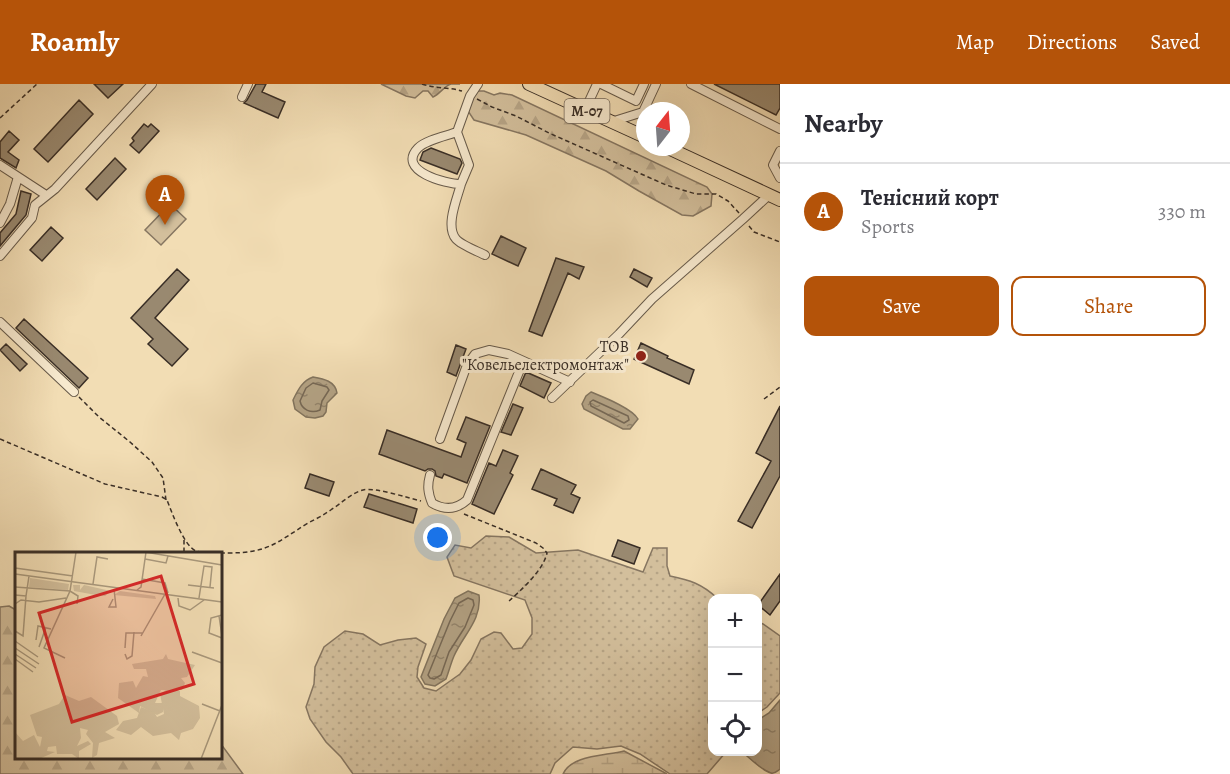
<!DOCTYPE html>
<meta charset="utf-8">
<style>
:root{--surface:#fff;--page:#f7f7f7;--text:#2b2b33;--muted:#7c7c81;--line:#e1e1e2;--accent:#b45309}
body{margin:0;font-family:Alegreya,serif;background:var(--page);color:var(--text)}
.controls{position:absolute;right:18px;bottom:18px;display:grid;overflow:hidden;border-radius:12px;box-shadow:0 6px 24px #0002}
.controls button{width:54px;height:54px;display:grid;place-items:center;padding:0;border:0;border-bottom:2px solid var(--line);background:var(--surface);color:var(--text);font:30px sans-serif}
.compass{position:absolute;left:636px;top:18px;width:54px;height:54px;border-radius:50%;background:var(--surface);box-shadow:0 6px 24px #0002;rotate:17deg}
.you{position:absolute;left:438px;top:454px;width:21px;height:21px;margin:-15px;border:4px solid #fff;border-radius:50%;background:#1a73e8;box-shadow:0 0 0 9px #1a73e833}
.badge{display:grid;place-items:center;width:39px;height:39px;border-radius:50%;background:var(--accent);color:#fff;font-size:20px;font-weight:700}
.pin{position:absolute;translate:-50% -50px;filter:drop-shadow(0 2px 3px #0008)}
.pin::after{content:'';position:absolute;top:32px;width:21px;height:18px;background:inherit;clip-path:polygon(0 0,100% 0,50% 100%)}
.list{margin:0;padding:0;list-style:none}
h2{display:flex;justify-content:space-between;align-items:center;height:78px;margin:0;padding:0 24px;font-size:26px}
h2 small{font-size:20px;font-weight:400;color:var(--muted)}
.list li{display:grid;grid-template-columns:39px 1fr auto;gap:18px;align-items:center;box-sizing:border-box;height:96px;padding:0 24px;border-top:2px solid var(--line)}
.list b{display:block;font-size:22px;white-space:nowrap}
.list p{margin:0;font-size:20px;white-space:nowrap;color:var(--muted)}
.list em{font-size:20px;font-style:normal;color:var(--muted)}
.actions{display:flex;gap:12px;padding:18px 24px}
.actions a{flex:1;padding:14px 0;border:2px solid var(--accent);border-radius:12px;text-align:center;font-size:21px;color:var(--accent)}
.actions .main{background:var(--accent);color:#fff}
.icon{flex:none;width:33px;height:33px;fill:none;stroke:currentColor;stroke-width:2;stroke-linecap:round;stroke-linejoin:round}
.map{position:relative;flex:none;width:780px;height:690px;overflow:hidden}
header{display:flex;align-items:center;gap:36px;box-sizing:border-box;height:84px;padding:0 30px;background:var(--accent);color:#fff}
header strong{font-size:28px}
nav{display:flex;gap:33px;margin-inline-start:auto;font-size:21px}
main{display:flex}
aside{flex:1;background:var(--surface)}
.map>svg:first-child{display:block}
.grass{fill:url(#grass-dots);stroke:#867661;stroke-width:1.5}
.forest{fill:url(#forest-firs);stroke:#867661;stroke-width:1.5}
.wetland{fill:url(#wetland-marsh);stroke:#867661;stroke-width:1.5}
.pitch{fill:#d3bf9c;stroke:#867661;stroke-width:1.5}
.water{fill:url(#water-ripples);stroke:#82745e;stroke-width:1.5}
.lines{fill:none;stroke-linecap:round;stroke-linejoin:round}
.shore{stroke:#766855;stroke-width:1.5}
.building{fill:#998970;stroke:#392e26;stroke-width:1.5}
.minor-casing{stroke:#675a4a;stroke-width:10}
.highway-casing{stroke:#392e26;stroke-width:14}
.path{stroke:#392e26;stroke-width:1.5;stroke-dasharray:4.5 3;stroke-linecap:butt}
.minor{stroke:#f7e9ce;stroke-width:8}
.highway{stroke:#f2ddb4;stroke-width:12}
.poi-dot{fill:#8f2418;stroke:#f7e9ce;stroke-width:2}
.labels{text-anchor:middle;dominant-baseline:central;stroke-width:6;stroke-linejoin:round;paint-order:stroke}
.shield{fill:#f7e9ce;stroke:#726658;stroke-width:1.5}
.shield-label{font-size:15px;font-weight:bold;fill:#392e26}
.poi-label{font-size:16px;fill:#392e26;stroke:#f7e9ce;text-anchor:end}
.inset-road{fill:none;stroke:#a8977b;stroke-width:1.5}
.view{fill:#d62828;fill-opacity:0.15;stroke:#d62828;stroke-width:3}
.inset-edge{fill:none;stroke:#392e26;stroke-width:3}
</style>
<header>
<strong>Roamly</strong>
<nav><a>Map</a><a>Directions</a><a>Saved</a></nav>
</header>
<main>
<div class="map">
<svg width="780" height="690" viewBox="0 0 780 690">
<defs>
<pattern id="grass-dots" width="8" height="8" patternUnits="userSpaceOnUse" patternTransform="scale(1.5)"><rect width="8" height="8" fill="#d3bf9c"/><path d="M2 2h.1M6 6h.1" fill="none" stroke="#b6a486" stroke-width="1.8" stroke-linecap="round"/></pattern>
<pattern id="forest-firs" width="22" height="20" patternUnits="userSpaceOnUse" patternTransform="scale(1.5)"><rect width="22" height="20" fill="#d3bf9c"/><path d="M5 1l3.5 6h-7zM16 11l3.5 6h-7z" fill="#b6a486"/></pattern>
<pattern id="wetland-marsh" width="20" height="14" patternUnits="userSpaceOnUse" patternTransform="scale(1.5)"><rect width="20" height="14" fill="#d3bf9c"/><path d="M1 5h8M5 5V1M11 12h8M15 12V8" fill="none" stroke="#b6a486"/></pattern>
<pattern id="water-ripples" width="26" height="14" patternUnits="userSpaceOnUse" patternTransform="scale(1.5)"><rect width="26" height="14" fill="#b3a284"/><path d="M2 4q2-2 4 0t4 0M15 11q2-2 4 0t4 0" fill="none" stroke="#93846c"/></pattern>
</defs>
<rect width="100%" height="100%" fill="#f2ddb4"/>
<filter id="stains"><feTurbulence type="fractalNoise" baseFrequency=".00333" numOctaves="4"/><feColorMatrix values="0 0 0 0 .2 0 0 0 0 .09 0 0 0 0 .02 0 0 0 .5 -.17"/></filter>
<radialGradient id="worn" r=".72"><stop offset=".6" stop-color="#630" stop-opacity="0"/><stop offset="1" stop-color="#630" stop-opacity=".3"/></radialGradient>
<path class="grass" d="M486,452l23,1 27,16 42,-3 65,22 10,-24h14v18l3,10c20,4 32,8 47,22h-5v111c-9,14 -1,15 0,27 1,5 0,11 0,16h14l-19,22h-37l-30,-20 -19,-8 -24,3 -24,-2 -18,16 -5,11h-197l-12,-17 -15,-15 -16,-23 -4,-12 8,-23 1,-17 9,-20 21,-16 18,3 17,11 18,-5 18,-2 10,6 -8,23 -1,10 7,11 12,3 24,-17 11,-14 10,-21 13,-7 7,1 12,16 9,-1 10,-14v-16l-7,-18 -71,-24 -7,-19 8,-12 16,3z
M758,538l5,2 17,12v57l-13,14 -9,6z"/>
<path class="forest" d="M381,0h79c-3,0 -6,0 -9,0 -7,2 -11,10 -18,13l-5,-6h-5l-8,7 -9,-2z
M474,7h10l10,4 6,-2 12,2 195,92 5,7 -1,12 -18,10 -11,-1 -43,-24 -33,-20 -80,-36 -52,-15 -6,-9z
M9,522l7,4v148h204l1,-14 22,30h-243v-167z"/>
<path class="wetland" d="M624,667l43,23h-104c8,-19 42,-18 61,-23z"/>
<path class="pitch" d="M170,120l16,15 -25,26 -16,-15z"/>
<path class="water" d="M313,293c11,2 22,4 24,16l-10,10 -1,9 -3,4 -8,2 -9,-1 -11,-8 -2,-9c5,-10 9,-19 20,-23z
M591,308c12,5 41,16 47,27l-8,10h-7l-39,-20 -2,-5 4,-8z
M468,507l11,4c3,25 -16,40 -25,61 -3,7 -5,15 -8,23l-11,7 -10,-2 -4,-7 23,-58 11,-21z
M780,616v69c-3,2 -5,5 -9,4 -9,-2 -22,-16 -29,-21h16v-32l11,-7z"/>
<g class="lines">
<path class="shore" d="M313,299l14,4 2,3 -7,11 -2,9c-9,4 -18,0 -20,-9l6,-13z
M593,316l35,16 1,4 -5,3 -33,-17 -1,-4z
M468,514l5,2 1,5 -9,22 -16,25 -8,23 -7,4 -4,-1 -2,-3 22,-54 9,-18z"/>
</g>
<path class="building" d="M94,0h29l-15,14z
M256,0h10l-4,8 23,10 -7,16 -34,-15 3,-3z
M714,0h66v24l-4,7z
M79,16l14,14 -45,48 -14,-13z
M144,40l4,3 3,-3 8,7 -20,22 -9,-8 4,-4 -2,-3z
M9,47l10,9 -11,12 11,8 -3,8 -16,-10v-16z
M431,64l29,11 2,4 -5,11 -37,-14 3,-8z
M115,74l11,11 -29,31 -11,-11z
M21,107l10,3 -5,21 -26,31v-13l16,-19z
M51,143l12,11 -21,23 -12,-11z
M501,152l25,12 -8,18 -26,-12z
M556,174l28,9 -5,12 -11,-6 -26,63 -13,-5z
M177,185l12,11 -34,38 33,31 -16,17 -24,-22 5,-5 -22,-21z
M634,185l18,9 -5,9 -17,-10z
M24,235l64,59 -9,10 -63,-60z
M641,259l27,13 -1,2 27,12 -5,14 -55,-25z
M6,260l21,20 -7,7 -20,-21z
M456,261l10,4 -10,27 -9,-4z
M526,288l25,11 -7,15 -24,-12z
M513,320l10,4 -12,27 -10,-3z
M780,322v70l-28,52 -14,-7 33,-60 -15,-8z
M466,333l24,9 -23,57 -23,-9 -2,4 -6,-2 -1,-5 -3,-2h-4l-3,2 -46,-17 8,-24 74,27 5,-14 -9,-4z
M503,366l15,6 -8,17 3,2 -19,39 -22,-10 17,-41 7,3z
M541,385l35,16 -5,9 9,4 -7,15 -19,-8 3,-6 -25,-10z
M310,390l24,8 -5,14 -24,-8z
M369,410l48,15 -4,14 -49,-16z
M618,456l22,8 -6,16 -22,-8z
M780,490v27l-10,14 -12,-10z"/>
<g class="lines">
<defs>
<path id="minor" d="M601,0l35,17 8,-17
M691,0l89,45
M242,13l6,-13
M585,26l12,-26
M611,38l32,-10 13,-28
M457,48c-11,4 -31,8 -39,16 -22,23 28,36 43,36l8,-19 -12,-33 13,-36 8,-12
M780,67l-7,14 7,13
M0,81l46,30
M461,100c-4,15 -16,42 -5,55 5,6 21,12 29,16
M0,139l10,-19 8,-27
M0,172l32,-38 3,-13 20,-16 97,-105
M0,238l74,70
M552,314l67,-64 33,-35 91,-80 26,-24
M440,355l27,-74 8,-11 14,-4 19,4 62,28
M430,391c-3,11 -2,18 2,28 12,7 24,7 35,-3l56,-138"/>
<path id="highway" d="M529,0l116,53
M666,63l114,53"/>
</defs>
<use href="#minor" class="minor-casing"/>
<use href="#highway" class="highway-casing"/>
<path class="path" d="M422,0c14,5 27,3 40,7
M477,15l15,8 24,9 33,17 117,52 30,9h20l12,7 11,12
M0,34l37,-34
M749,142l5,6 26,10
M79,313l20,20 31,25 22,20 11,16 3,22
M764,315l16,-12
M0,355l105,45 57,13 5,3c5,13 17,46 29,51 10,3 22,2 32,2 40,0 48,-10 80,-30 8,-4 16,-8 24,-14 10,-6 19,-16 31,-19 12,-3 45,8 58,11
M464,430l72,29 7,5 4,5c-4,18 -26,37 -39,49
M184,456v14"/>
<use href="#minor" class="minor"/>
<use href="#highway" class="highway"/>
</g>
<circle class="poi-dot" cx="641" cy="272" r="6"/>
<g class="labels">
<rect class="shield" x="564.5" y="15" width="45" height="24" rx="4.5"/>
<g class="shield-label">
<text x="587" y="27">М-07</text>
</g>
<g class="poi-label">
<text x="629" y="263">ТОВ<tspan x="629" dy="18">"Ковельелектромонтаж"</tspan></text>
</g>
</g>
<g transform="translate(15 468)">
<rect width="207" height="207" fill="#f2ddb4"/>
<path d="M151,102l2,5 27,6 -8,12 -6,1 4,5 -3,7h-21l-6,13h8v9l-6,3 -17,-9 -1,7 -21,-15 1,-15 14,-2 3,7 7,-12 5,1 -2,-8h-12l-2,-5 31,-5z" fill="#d3bf9c"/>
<path d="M15,26l39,6 -1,6 -39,-3zM58,33h7v5l4,-5 27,6 -6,5 -9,-1 -22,-4zM105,39l35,5 1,3 -42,-4zM50,143l14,6 12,-4 26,19 2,8 -14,8 10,6 -16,5 -2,12 -5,3 1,-15 -7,-9 2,-4 -8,-2 1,10 -4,8 11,-5 3,3 -12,7v8l-7,-5h-15l-1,-8 -8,1 -1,4 8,1 -16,7h-24v-27l8,9 11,-6 6,12 2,-10 -5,-1 -7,-21 29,-11z" fill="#d3bf9c"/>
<path d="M154,136l11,3v5l19,10 1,12 -7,11 -12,4 -2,7 -8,-7 -18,3 -12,-9 -10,8 -15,-5 7,-9 14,-3 4,-11 13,5 3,5 7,-3 -4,-20z" fill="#d3bf9c"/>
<path class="inset-road" d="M130,0l77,13M130,7l21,4 2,-7M0,16l58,8M0,22l207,28M127,27l23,4 3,10M78,32l4,-27 11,2M173,33l26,3M0,35l55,4 8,5 -1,8M122,38l4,-3 5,-35M0,43l11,1 3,-20M163,46l1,8 11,4 14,-10M184,46l5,-32 8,1 -2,20M98,47l-4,8h7l-2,-18M0,52l6,-4 18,2 27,-4M207,63l-11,3 -2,15 13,5M204,64l3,20M0,79l8,5 3,-40M126,84l24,-42M21,88l2,-14 13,3M0,89l23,16M24,95l7,-20M0,96l24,16M110,96l1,-15h17M177,100l30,11M0,102l21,14M110,102l2,5 5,-3 2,-24M50,106l-21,-10 26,-57 6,-39M0,107l18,13M187,152l18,7M186,207l21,-54"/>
<path class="view" d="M146,24l33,108 -122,38 -33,-109z"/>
<rect width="207" height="207" class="inset-edge"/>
</g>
<rect width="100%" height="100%" filter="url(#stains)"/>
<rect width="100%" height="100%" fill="url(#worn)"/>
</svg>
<div class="controls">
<button>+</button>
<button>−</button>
<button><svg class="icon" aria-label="locate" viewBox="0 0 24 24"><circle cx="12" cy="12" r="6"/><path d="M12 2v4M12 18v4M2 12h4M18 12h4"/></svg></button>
</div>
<svg class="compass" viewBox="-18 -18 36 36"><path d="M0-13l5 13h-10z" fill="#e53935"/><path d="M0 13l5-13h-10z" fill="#7c7c81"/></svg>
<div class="you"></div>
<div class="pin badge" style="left:165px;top:141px">A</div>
</div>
<aside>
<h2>Nearby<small></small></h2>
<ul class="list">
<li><span class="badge">A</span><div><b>Тенісний корт</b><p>Sports</p></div><em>330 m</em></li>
</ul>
<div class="actions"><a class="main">Save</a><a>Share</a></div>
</aside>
</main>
